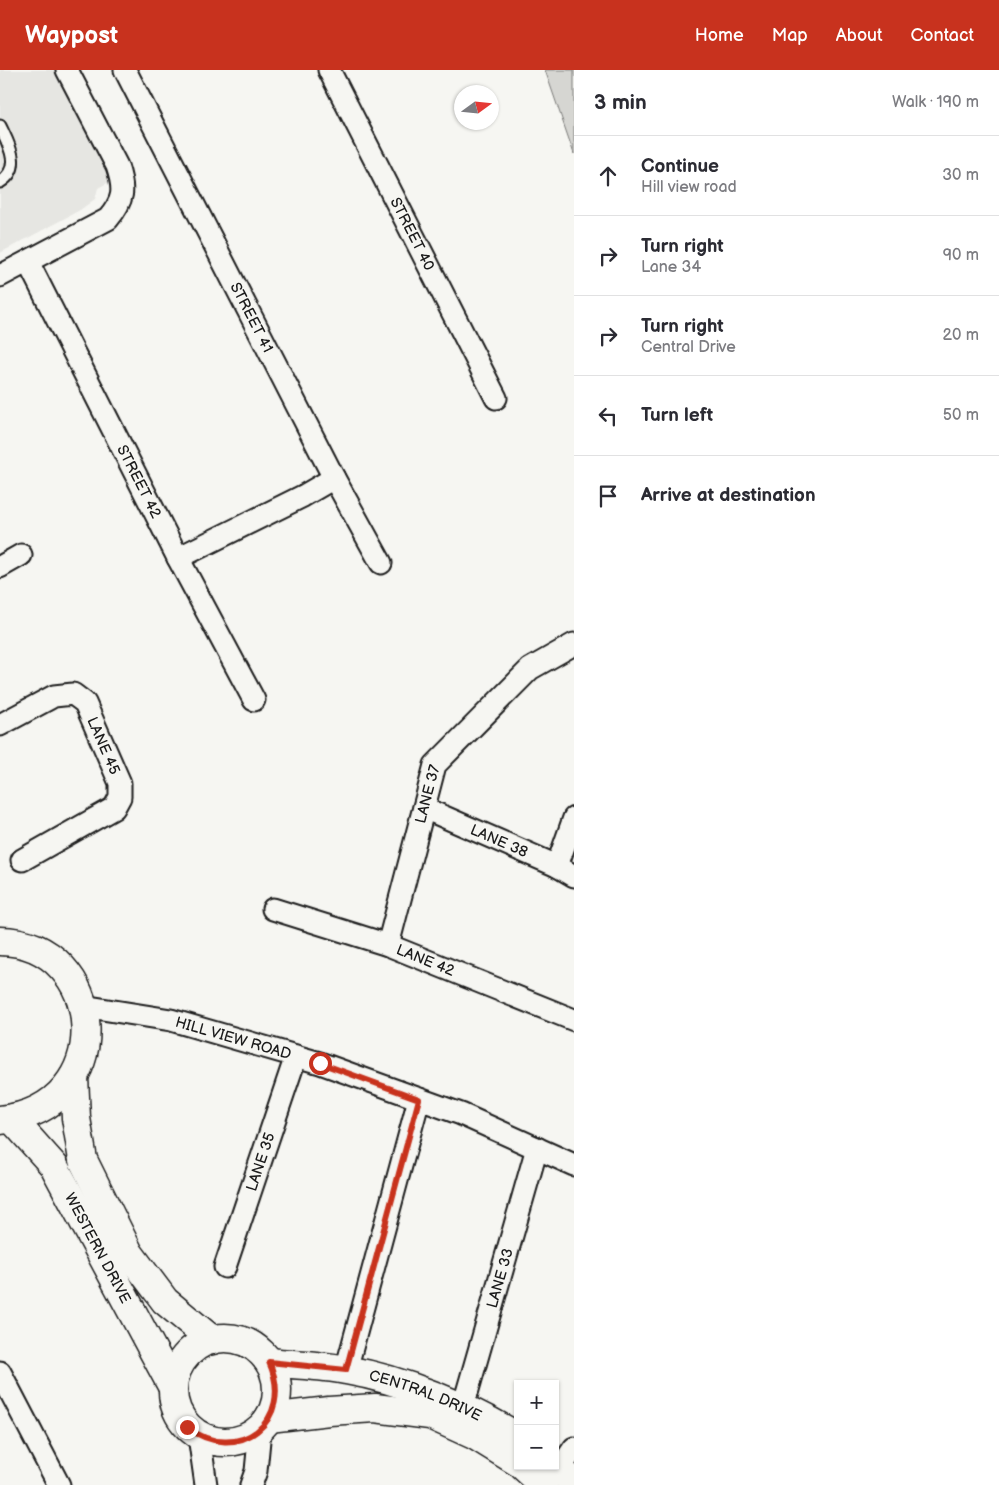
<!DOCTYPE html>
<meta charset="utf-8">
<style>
:root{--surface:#fff;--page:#f7f7f7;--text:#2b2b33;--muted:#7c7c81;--line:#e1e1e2;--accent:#c8321e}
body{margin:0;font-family:"Balsamiq Sans",sans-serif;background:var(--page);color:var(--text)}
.controls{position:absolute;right:15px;bottom:15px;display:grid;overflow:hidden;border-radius:0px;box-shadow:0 1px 4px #0004}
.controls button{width:45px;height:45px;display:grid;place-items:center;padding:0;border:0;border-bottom:1px solid var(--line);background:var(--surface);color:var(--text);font:25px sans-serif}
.compass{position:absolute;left:454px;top:15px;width:45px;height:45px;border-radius:50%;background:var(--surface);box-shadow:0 1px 4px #0004;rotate:75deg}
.stop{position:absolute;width:15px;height:15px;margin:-11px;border:4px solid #c8321e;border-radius:50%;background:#fff}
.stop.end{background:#c8321e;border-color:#fff;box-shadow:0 1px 5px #0008}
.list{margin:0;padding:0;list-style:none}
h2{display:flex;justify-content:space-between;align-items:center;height:65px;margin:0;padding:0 20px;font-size:21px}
h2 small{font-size:16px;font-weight:400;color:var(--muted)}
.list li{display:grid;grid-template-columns:32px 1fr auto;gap:15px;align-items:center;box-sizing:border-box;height:80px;padding:0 20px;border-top:1px solid var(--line)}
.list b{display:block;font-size:19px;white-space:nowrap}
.list p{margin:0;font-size:16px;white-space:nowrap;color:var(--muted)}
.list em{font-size:16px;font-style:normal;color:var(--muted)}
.icon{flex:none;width:28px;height:28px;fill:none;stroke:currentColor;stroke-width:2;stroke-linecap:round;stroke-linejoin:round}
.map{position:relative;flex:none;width:574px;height:1415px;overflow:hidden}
header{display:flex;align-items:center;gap:30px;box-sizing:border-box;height:70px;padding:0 25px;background:var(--accent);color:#fff}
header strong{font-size:24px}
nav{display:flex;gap:28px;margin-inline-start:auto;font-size:18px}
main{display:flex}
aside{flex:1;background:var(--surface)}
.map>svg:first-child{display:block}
.built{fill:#e6e6e2}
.green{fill:#d6d6d2;stroke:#797977}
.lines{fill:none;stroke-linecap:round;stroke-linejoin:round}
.lane-casing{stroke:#1c1c1c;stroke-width:15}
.street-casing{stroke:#1c1c1c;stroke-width:25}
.secondary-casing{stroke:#1c1c1c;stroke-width:31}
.lane{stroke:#f6f6f2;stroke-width:11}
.street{stroke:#f6f6f2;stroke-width:21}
.secondary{stroke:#f6f6f2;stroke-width:28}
.route{stroke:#c8321e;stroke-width:6}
.labels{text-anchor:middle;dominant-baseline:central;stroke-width:4.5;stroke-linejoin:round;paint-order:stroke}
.street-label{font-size:15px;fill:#1c1c1c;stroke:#f6f6f2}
</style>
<header>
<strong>Waypost</strong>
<nav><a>Home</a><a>Map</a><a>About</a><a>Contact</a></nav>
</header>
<main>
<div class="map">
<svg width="574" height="1415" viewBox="0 0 574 1415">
<rect width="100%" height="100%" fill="#f6f6f2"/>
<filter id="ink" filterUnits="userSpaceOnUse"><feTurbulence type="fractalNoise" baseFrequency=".02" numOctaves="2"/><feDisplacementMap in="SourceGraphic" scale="10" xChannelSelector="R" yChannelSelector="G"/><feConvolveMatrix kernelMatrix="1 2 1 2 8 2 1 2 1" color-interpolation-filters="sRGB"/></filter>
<g filter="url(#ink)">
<path class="built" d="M0,0h81l50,100 -33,18 -3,11 -15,11 -80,43z"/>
<path class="green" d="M545,0h29v84z"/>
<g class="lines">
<defs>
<path id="lane" d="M0,56c9,19 23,42 0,56"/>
<g id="street">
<path id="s1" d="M125,0l209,408 47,85"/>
<path id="s2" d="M329,0l167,328"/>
<path id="s3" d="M28,192l150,296 76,142"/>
<path d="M0,206l108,-57c16,-19 17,-29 9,-53l-50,-96"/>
<path d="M178,488l125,-62 31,-18"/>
<path d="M0,497l21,-12"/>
<path id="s4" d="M0,655l54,-29 19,-2 12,9 35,80v14l-6,11 -92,52"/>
<path id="s5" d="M424,738l133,58 17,10"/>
<path d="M557,796l17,-48"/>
<path id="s6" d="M273,839l115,36 186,75"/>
<path id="s7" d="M388,875l47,-180 95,-96 44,-25"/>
<path id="s8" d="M83,936l88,14 149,43 141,51 113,51"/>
<path id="s9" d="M225,1197l71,-211"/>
<path d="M346,1300l73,-271"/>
<path d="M0,1302l59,113"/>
<path id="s10" d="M463,1337l74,-259"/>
<path d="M199,1366l7,49"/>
<path d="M559,1400l15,-22"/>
<path d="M251,1415l5,-14 4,-41"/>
</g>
<g id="secondary">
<path d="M0,871c107,1 121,167 0,179"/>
<path d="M74,1007l2,41 7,42 46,93 36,48 47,39"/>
<path id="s11" d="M12,1049l42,47 118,220"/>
<circle cx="225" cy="1320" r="52"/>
<path id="s12" d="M269,1292c26,3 52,3 77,8 59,10 121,37 172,67"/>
<path d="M269,1348l60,-7 46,-3 55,7 46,21 42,26"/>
<path d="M523,1396l21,19"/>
<path d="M555,1396l19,16"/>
</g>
</defs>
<use href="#lane" class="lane-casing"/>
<use href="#street" class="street-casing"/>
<use href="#secondary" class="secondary-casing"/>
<use href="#lane" class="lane"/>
<use href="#street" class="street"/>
<use href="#secondary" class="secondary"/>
</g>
</g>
<g class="lines" filter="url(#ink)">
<path class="route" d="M187,1357c50,39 109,-6 82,-65l77,8 73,-271 -99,-36"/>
</g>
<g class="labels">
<g class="street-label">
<text stroke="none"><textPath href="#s2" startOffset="184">STREET 40</textPath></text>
<text stroke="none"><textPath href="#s1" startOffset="278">STREET 41</textPath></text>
<text stroke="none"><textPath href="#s3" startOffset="246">STREET 42</textPath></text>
<text stroke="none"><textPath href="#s4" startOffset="142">LANE 45</textPath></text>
<text stroke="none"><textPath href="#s7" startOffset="156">LANE 37</textPath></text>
<text stroke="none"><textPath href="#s5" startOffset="82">LANE 38</textPath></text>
<text stroke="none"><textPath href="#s6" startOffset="161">LANE 42</textPath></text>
<text stroke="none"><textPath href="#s8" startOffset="154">HILL VIEW ROAD</textPath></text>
<text stroke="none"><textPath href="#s9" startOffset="111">LANE 35</textPath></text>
<text stroke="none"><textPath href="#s11" startOffset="156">WESTERN DRIVE</textPath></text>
<text stroke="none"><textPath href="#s10" startOffset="134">LANE 33</textPath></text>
<text stroke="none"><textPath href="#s12" startOffset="161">CENTRAL DRIVE</textPath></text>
</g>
</g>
</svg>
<div class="controls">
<button>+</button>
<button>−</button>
</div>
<svg class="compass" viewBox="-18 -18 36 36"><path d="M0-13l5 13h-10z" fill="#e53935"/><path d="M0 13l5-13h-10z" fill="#7c7c81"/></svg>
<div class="stop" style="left:320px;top:993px"></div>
<div class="stop end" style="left:187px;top:1357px"></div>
</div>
<aside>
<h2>3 min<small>Walk · 190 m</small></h2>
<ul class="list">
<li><svg class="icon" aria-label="ahead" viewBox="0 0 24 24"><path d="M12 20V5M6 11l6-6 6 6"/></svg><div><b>Continue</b><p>Hill view road</p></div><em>30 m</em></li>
<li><svg class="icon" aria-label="right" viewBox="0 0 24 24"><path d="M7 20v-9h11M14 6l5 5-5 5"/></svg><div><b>Turn right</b><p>Lane 34</p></div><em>90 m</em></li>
<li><svg class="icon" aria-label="right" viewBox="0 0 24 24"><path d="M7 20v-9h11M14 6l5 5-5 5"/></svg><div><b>Turn right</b><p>Central Drive</p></div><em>20 m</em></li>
<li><svg class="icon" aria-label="left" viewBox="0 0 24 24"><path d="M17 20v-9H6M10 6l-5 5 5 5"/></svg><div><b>Turn left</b></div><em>50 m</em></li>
<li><svg class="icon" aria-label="arrive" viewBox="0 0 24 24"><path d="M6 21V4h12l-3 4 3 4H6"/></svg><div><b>Arrive at destination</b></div></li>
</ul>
</aside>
</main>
